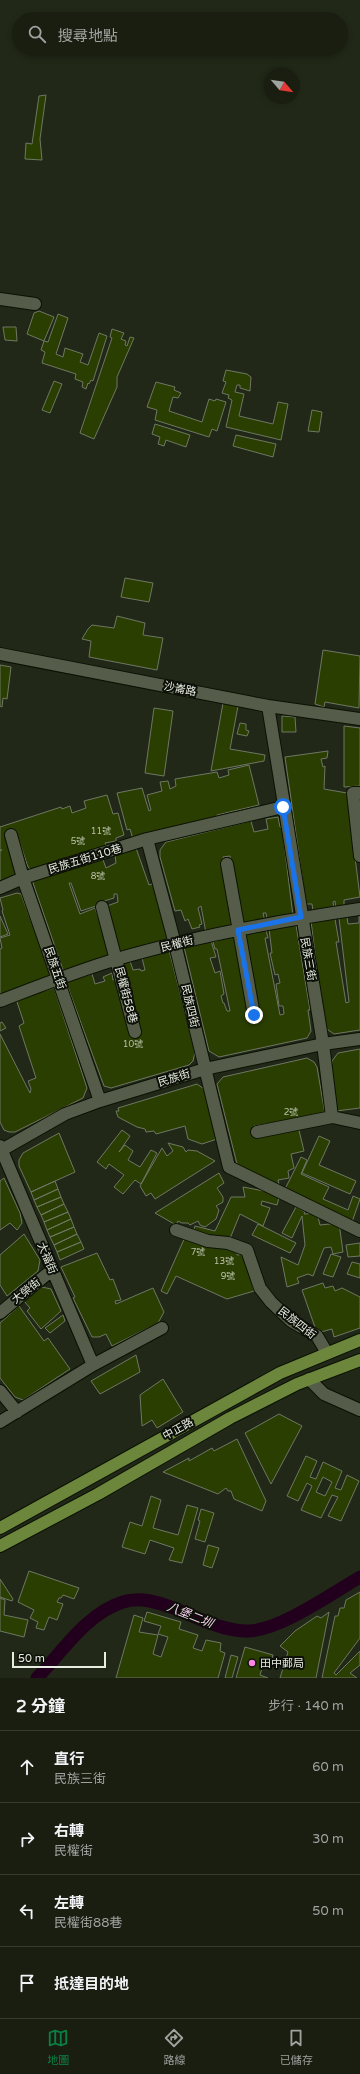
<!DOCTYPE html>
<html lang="zh-TW">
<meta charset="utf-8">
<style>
:root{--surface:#191e11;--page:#22271a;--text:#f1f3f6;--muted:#9fa29f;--line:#373c31;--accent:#0b8043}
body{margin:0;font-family:"Varela Round","Noto Sans TC",sans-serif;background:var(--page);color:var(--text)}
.compass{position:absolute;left:264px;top:68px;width:36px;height:36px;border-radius:50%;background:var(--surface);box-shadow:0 2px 6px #0003;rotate:119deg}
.scale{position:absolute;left:12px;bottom:10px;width:94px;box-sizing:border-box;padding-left:4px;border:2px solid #e8ede2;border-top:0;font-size:11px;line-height:14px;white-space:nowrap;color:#e8ede2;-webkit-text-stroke:3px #0c1008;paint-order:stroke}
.stop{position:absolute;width:12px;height:12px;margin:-9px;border:3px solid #1a73e8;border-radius:50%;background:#fff}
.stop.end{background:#1a73e8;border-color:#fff;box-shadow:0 1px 4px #0008}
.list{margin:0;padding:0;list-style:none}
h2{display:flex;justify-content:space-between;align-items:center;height:52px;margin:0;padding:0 16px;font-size:17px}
h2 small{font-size:13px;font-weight:400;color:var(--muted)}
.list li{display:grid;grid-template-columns:26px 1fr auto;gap:12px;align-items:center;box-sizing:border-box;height:72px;padding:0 16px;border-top:1px solid var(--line)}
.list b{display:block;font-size:15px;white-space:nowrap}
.list p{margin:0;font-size:13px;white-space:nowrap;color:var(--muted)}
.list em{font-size:13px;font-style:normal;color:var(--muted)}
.icon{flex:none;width:22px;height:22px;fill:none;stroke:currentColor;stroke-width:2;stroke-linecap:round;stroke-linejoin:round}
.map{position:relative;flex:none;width:360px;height:1678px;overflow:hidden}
.search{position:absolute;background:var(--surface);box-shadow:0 2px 6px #0003;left:12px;right:12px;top:12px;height:44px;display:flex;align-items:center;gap:10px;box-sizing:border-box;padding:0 14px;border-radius:22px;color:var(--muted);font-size:15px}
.sheet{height:340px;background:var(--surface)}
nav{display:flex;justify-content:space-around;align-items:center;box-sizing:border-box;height:56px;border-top:1px solid var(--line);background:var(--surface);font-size:11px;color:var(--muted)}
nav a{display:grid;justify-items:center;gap:2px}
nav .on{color:var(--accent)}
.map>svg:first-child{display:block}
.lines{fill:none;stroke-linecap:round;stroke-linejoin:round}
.canal{stroke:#22001d;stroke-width:13}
.building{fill:#2b3e02;stroke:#6e7763;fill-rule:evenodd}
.minor-casing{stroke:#0b1103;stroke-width:14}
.major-casing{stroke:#0b1103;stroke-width:14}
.minor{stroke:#555d4a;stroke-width:12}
.major{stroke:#6c873c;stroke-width:12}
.route{stroke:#1a73e8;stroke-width:5}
.poi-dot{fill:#fb86e5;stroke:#0c1008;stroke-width:1.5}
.labels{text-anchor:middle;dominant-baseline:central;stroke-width:4;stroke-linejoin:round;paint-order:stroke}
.number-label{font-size:9px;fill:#b9c1aa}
.street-label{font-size:11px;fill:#e8ede2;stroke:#0c1008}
.poi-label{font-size:11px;fill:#e8ede2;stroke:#0c1008;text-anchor:start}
.water-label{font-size:12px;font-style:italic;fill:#fad5f1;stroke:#0c1008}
</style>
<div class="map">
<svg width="360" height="1678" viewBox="0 0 360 1678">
<rect width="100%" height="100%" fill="#212817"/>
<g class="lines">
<path class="canal" d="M37,1678c25,-26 50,-65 86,-76 17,-6 37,1 53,7 22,9 45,21 69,22 31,2 88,-38 115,-54"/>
</g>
<path class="building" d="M46,95l-6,44 2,21 -17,-1 1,-16 6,1 7,-48z
M39,311l15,6 -10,24 -17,-7 7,-21z
M58,314l10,4 -12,36 7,3 2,-9 18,6 -3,8 8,3 11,-32 8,3 -14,45 -2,-1 -2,4 -1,-1 -2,6 -4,-2 1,-5 -8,-3 1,-5 -34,-11 3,-11 -4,-2 3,-9 4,1z
M3,327h13l1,14 -12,-1z
M112,329l12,4 -3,6 5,2 -1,4 2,1 3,-9 4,1 -17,39v10l-23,52 -14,-6 32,-95 -2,-1z
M226,370l21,4 4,3 -1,14 -10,-3v-3h-3l-2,7 9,2 -5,22 34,8 5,-22 10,2 -7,36 -55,-13 6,-27 -4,-2 1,-3 -7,-2 4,-11 -3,-1z
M54,381l8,3 -12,29 -8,-3z
M156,382l19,5 -1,3 7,3 -3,5 -5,-1 -4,14 33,11 7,-23 6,2 1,-2 10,3 -9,29 -5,-2 -3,8 -54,-17 2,-10 -10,-3z
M312,410l10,2 -3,20 -11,-1z
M155,424l35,11 -4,12 -20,-7 -2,6 -6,-2 2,-7 -8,-3z
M236,435l40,9 -3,13 -40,-11z
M125,578l28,5 -4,19 -28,-5z
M117,616l28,7 -2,12 20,3 -6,32 -68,-13 2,-16 -9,-2 6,-10 4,-4 22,3z
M323,650l37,6 -1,52 -34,-6 -1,5 -9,-3z
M0,665l11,2 -4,32 -4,-1 -1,9 -2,-1z
M223,703l15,3 -8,43 35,6 -1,6 -53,10z
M154,708l19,3 -9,65 -19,-3z
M282,716l13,1 1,15h-14z
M240,723l6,1v6l3,1 -2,5 -10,-2z
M344,726l16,2v58l-16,1z
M328,751l-1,7 -6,1 2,8 2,-1 -1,23 23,4 13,104 -16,3v7l-8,1 -1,-7 -2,1 1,7 -21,2 -1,-7h-6l-21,-147z
M249,765l10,40 -42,10v2l-84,22 -3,-10 -3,1 -10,-37 25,-5 7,23 2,-1 -4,-15 15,-4 -2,-9 8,-1 2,8 6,-3 -1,-7 42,-7 2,6 10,-3 -1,-5z
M107,795l6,19 5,-1 6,22 -8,3v3l-11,2 2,4 -75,24 -4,-4 -12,-36 -11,3 14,40 -19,8v-31l2,-1h-2v-23l61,-20 1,2 8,-3 2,7 14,-5 -2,-7z
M278,817l2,10h2l11,89 -26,4 -1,-7h-3l2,9 -25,5 -10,-71 -7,1 3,11h-4l10,60 -26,5 -5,-27 -3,2 4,16 -3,1 1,2 -8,2 -4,-10 -3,2 -4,-11 -6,1 -15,-54v-7l6,-8 85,-21 3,11 14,-3 -2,-10z
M136,848l13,37 6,-2 13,59 -49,13 -15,-48 14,-5 -1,-8h-3v4l-13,4 1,2 -21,7 -10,-28h-2l11,31 15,-6 17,50 -48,15 -31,-90 2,-4 67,-22 4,11 10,-5 -1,-8z
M17,893l4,1 31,83 -52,18v-46l2,-1 -2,-10 10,-3 -8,-24 1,-1 -3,-12z
M359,915h1v115l-26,4 -10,-7 -13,-106 24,-2 4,23h-3l10,61 3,-1 -10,-84 8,-1 1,7 11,-1z
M0,916l8,18 -8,3z
M294,924l2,1 14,85h-2l3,21 -4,7 -88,19 -10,-6 -25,-104 27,-6 5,16 -6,1 5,15 5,-2 4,23 -3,2 2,7h1l3,8h3l-13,-62h-2l-2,-7 21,-6 18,85 8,-3 -17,-83 23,-5 2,8h-3l15,77 4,-1 -1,-8h-4l-3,-22 4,-1 -2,-9 -3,1 -5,-22h2l-3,-24z
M169,950l26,102 -2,9 -4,4 -78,23 -7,-2 -38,-104 26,-8 3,10 10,-3 -2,-4 9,-4 1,7 3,-1 3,-16 11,-2 3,9 7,-1 1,2 4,-1 -3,-12z
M54,988l33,100 -4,10 -68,34h-6l-5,-2 -4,-8v-88l30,59 1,-4 -3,-8 8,-3 -17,-52 5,-3 -8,-24z
M2,1022l4,6 -6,3v-8z
M360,1049v59l-24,3 -5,-43 1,-7 6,-8z
M307,1058l7,4 3,5 8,47 -71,12 3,9 41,-9 6,25 -13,3 3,14 -6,3 1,7 -11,2 2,9 -42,-21 -21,-84 6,-7z
M197,1084l7,5 13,50 -15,5 -14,-5 -3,-13 -29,8 -2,-3 -8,1 -1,-3 -8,-2 -19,-10 -2,-6h3l-1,-3z
M122,1130l8,6 -11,16 6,-7 8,6 -5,9 12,7 11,-17 6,3 -16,31 -6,-4 -12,14 -9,-7 10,-12 -15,-11 -3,5 -9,-7z
M59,1133l16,39 -44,20 -12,-26v-6l4,-7z
M319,1136l11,5 -11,24 37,16 -6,13 -48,-21z
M168,1143l15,4 3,5 2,-2 9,1 18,10 -60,38 -4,-6 -5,3 -6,-10 22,-38 5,8 6,-5z
M301,1157l6,3 -6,14 28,13 -6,12 25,11 5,-14 7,3 -8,23 -68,-31z
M219,1173l5,10 -7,5 6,9v5l-7,4 3,4 -3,9 -11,8 -5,-2 -2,-4 -8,4 -2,-2h-6l-4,-2 -2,4 -21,-12z
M4,1178l16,35 2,10 -5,7 -7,-7 -10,7v-49z
M55,1181l3,8 -24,11 -3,-8z
M243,1187l37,7 -3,11 -15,-4 -1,4 9,3 -7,18 -23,-12 -11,27 -36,-9 2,-6 20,5 16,-34h14z
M58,1189l3,8 -24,10 -3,-7z
M61,1197l3,7 -23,11 -4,-8z
M64,1204l4,8 -24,10 -3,-7z
M296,1207l9,5 -1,2 13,-1 3,12 19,-2 4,29 -10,2 -2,-7 -7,1 -11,28 -5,-2 -11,4 2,5 -12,4 -6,-30 17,8 7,-20 -3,-29 -10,22 -10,-5z
M68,1212l3,7 -24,11 -3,-8z
M71,1219l3,8 -24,10 -3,-7z
M258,1224l38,19 -6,10 -38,-18z
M74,1227l3,7 -23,11 -4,-8z
M24,1234l16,26 -2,11 -31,25 -7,-11v-30z
M77,1234l4,8 -24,10 -3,-7z
M185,1237l28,11 2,-3 22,5v5l7,-1 10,37 -27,8 -51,-23 -9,18 -6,-3z
M81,1242l3,7 -24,11 -3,-8z
M360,1243v13l-12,1 -2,-12z
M97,1253l13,27 3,-1 8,21 -6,1 1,3 37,-16 11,24 -6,11 -46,23 -6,-12 -7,3h-7l-19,-39 2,-1 -14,-30z
M331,1254l10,3 -8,20 -10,-3z
M352,1262l8,2v14l-13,-4z
M323,1283l2,5 8,-2 2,5 7,-3 18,9v31l-26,9 -2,-8 -15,4 -15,-43z
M42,1287l9,2 10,22 -20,18 -14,-18 3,-3 -6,-7z
M19,1306l25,35 4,-3 22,31 -47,31 -8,-3 -15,-19v-55z
M63,1315l2,6 -15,12 -5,-5z
M136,1355l4,17 -40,22 -9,-13z
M163,1379l20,33 -26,16 -5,-8 -10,6 -2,-31z
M279,1414l23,12 -31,58 -26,-51z
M237,1439l29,62 -4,10 -28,-12 -3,-8h-3l-2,-3 -8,6 -55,-22 26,-14v3l23,-13 2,3z
M306,1456l11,5 -7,16 6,2 7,-17 19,9 -7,17 6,2 6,-15 12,6 -18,40 -13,-5 10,-19 -6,-2 -11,23 -20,-8 11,-24 -5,-3 -9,18 -11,-5zM323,1477l9,5 -7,14 -9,-4z
M151,1496l10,4 -8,28 25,7 9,-30 11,3 -16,55 -13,-3 5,-12 -24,-8 -5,14 -23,-7 8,-25 12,4z
M201,1509l13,4 -9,29 -10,-3 5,-18 -2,-1z
M208,1545l11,3 -7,20 -9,-3z
M29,1571l50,17 -5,11 -11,-4 -2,3h-2l-2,4 6,2 -6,16 -8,-3 -5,13 -8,-2 2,-6 -8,-4 4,-8 -16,-8z
M0,1579l13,20 -1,2 -12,-4z
M360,1592v46l-26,35 2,2 24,-24v14l-10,8 7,5h-35l13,-62h3l2,-8h4l2,-8z
M0,1598l5,2 -1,15 24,5 -4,17 -24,-6z
M147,1612l34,10 -2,7 19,6 -5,13 9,3 4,-11 15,3 -1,8 5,2 -7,25h-102l18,-63 9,3 -4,14 19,3 -5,19 8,3 7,-20 -10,-3 3,-8 -17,-5z
M329,1612l-13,66h-36l8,-26 -8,-6 15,-15 22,-15 4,2z
M245,1647l28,8 -3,9 -6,-2 -4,13 8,3h-32z
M231,1655l7,2 -6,21h-7z"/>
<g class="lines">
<defs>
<path id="minor" d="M0,299l35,5
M0,654l268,52 92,13
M268,706l55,338 9,73
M360,793h-7l7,63
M283,807l-136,32 28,105 54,223 131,64
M11,835l12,43 77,223
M227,864l27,151
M0,888l23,-10 124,-39
M102,907l33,125
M0,1001c39,-15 77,-30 117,-42 79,-23 161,-38 243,-50
M257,1132l75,-15 28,6
M0,1146l93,219
M0,1151l65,-37 35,-13 105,-32 118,-25 37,-5
M176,1230l32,11 20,2 19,7 13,38 11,14 20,19 26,15 10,17
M0,1313l52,-43
M309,1379l15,15 36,16
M0,1391l17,21
M0,1422l93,-57 69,-37"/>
<path id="major" d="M0,1528l280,-155 80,-33
M0,1546l98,-52 132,-76 67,-34 63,-24"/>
</defs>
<use href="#minor" class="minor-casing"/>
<use href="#major" class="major-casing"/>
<use href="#minor" class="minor"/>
<use href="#major" class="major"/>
</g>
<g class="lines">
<path class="route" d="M254,1015l-16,-85 63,-13 -18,-110"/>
</g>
<circle class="poi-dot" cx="252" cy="1663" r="4"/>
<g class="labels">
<g class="number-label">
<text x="101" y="831">11號</text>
<text x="78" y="841">5號</text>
<text x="98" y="876">8號</text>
<text x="133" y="1044">10號</text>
<text x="291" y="1112">2號</text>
<text x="198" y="1252">7號</text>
<text x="224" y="1261">13號</text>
<text x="228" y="1276">9號</text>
</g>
<g class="street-label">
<text transform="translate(180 689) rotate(11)">沙崙路</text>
<text transform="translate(85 859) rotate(-17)">民族五街110巷</text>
<text transform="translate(177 944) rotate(-14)">民權街</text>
<text transform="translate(308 959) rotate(80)">民族三街</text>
<text transform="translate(55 968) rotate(71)">民族五街</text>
<text transform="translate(126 995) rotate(75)">民權街58巷</text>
<text transform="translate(190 1006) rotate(77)">民族四街</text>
<text transform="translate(174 1078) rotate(-17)">民族街</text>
<text transform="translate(47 1258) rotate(67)">大福街</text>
<text transform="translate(26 1291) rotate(-39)">大榮街</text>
<text transform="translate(297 1323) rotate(38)">民族四街</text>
<text transform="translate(178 1429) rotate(-29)">中正路</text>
</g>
<g class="poi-label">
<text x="260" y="1663">田中郵局</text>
</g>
<g class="water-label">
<text transform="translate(190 1615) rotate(22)">八堡二圳</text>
</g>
</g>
</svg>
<svg class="compass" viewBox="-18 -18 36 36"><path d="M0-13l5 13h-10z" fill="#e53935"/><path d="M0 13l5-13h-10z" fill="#9fa29f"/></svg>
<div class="scale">50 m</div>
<div class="stop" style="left:283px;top:807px"></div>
<div class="stop end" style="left:254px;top:1015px"></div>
<div class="search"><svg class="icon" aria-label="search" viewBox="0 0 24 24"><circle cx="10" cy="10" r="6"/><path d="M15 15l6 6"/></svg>搜尋地點</div>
</div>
<section class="sheet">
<h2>2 分鐘<small>步行 · 140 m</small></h2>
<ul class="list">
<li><svg class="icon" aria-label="ahead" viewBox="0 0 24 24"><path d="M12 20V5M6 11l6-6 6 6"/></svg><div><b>直行</b><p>民族三街</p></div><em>60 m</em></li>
<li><svg class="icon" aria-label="right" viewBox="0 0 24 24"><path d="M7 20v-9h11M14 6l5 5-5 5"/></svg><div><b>右轉</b><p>民權街</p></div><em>30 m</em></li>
<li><svg class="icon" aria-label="left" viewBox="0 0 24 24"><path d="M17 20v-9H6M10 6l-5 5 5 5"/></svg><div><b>左轉</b><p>民權街88巷</p></div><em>50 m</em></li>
<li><svg class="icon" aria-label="arrive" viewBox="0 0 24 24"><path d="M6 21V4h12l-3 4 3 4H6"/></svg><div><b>抵達目的地</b></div></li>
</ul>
</section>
<nav>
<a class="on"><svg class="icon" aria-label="map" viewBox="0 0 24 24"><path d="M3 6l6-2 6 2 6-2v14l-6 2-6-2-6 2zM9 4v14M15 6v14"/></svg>地圖</a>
<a><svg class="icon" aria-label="directions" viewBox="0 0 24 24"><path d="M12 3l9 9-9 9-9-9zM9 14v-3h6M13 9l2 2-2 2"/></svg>路線</a>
<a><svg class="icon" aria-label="saved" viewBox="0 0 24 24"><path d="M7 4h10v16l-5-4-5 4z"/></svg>已儲存</a>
</nav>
